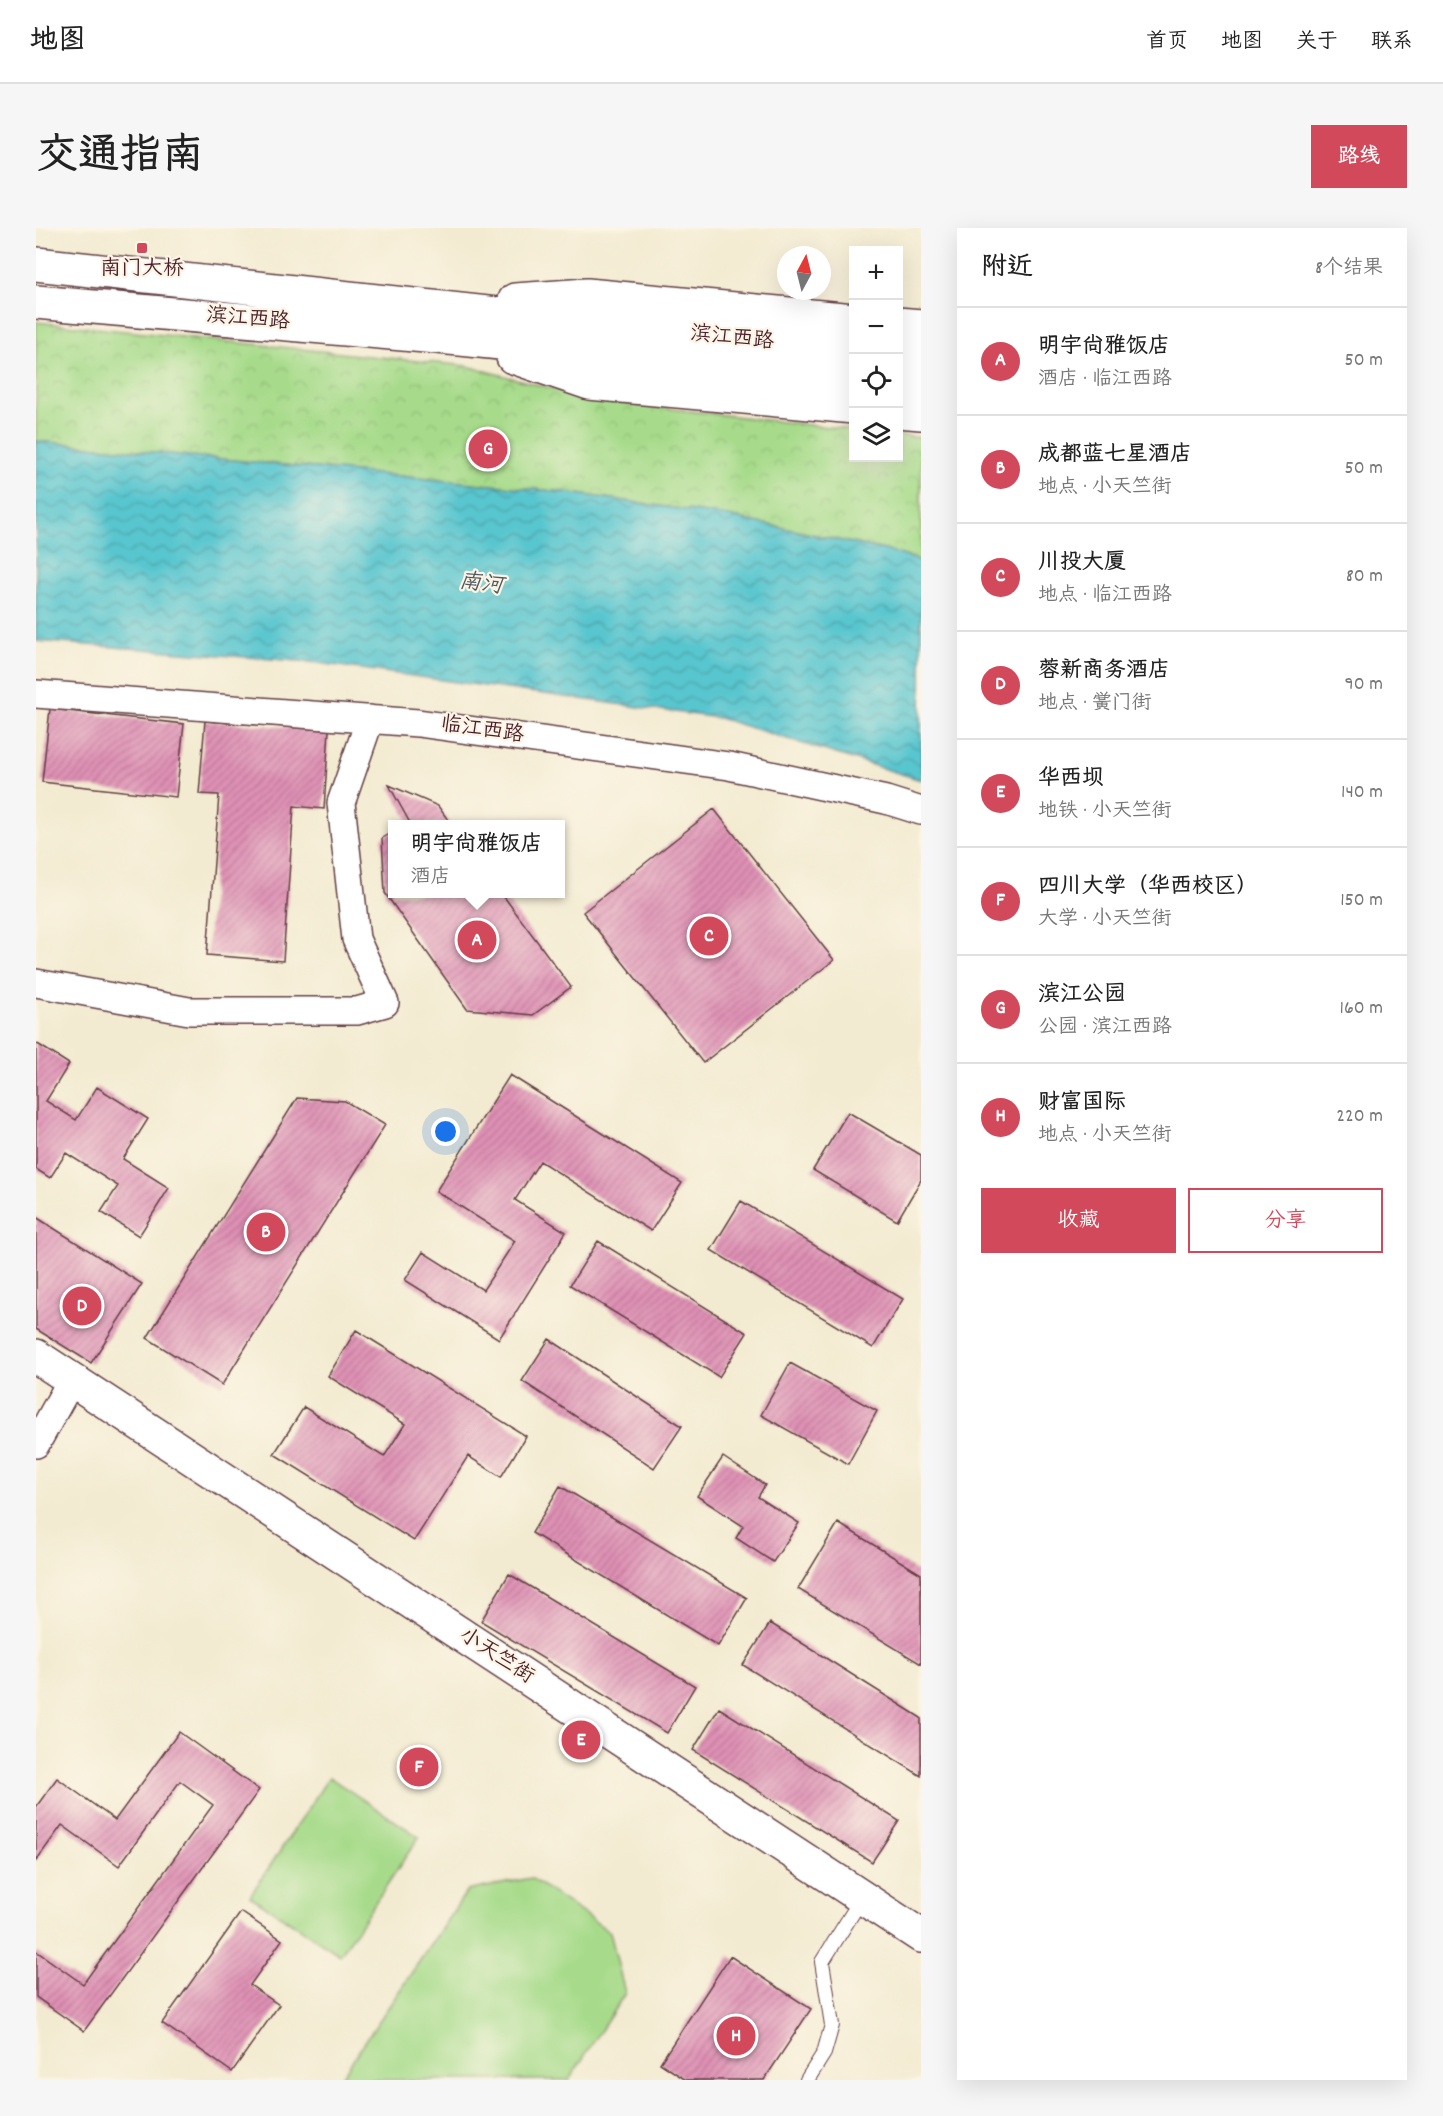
<!DOCTYPE html>
<html lang="zh">
<meta charset="utf-8">
<style>
:root{--surface:#fff;--page:#f6f6f6;--text:#222;--muted:#767676;--line:#e0e0e0;--accent:#d1495b}
body{margin:0;font-family:Dekko,"LXGW WenKai TC",sans-serif;background:var(--page);color:var(--text)}
.controls{position:absolute;right:18px;top:18px;display:grid;overflow:hidden;border-radius:0px;box-shadow:0 6px 24px #0002}
.controls button{width:54px;height:54px;display:grid;place-items:center;padding:0;border:0;border-bottom:2px solid var(--line);background:var(--surface);color:var(--text);font:30px sans-serif}
.compass{position:absolute;left:741px;top:18px;width:54px;height:54px;border-radius:50%;background:var(--surface);box-shadow:0 6px 24px #0002;rotate:7deg}
.you{position:absolute;left:410px;top:904px;width:21px;height:21px;margin:-15px;border:4px solid #fff;border-radius:50%;background:#1a73e8;box-shadow:0 0 0 9px #1a73e833}
.badge{display:grid;place-items:center;width:39px;height:39px;border-radius:50%;background:var(--accent);color:#fff;font-size:20px;font-weight:700}
.pin{position:absolute;translate:-50% -50%;border:3px solid #fff;box-shadow:0 2px 6px #0006}
.popup{position:absolute;left:352px;top:592px;width:177px;height:78px;box-sizing:border-box;display:grid;place-content:center;border-radius:0px;background:var(--surface);filter:drop-shadow(0 2px 4px #0005);font-size:20px;white-space:nowrap;color:var(--muted)}
.popup b{font-size:22px;color:var(--text)}
.popup::after{content:'';position:absolute;left:50%;top:100%;margin-left:-12px;border:12px solid transparent;border-top-color:var(--surface)}
.list{margin:0;padding:0;list-style:none}
h2{display:flex;justify-content:space-between;align-items:center;height:78px;margin:0;padding:0 24px;font-size:26px}
h2 small{font-size:20px;font-weight:400;color:var(--muted)}
.list li{display:grid;grid-template-columns:39px 1fr auto;gap:18px;align-items:center;box-sizing:border-box;height:108px;padding:0 24px;border-top:2px solid var(--line)}
.list b{display:block;font-size:22px;white-space:nowrap}
.list p{margin:0;font-size:20px;white-space:nowrap;color:var(--muted)}
.list em{font-size:20px;font-style:normal;color:var(--muted)}
.actions{display:flex;gap:12px;padding:18px 24px}
.actions a{flex:1;padding:14px 0;border:2px solid var(--accent);border-radius:0px;text-align:center;font-size:21px;color:var(--accent)}
.actions .main{background:var(--accent);color:#fff}
.icon{flex:none;width:33px;height:33px;fill:none;stroke:currentColor;stroke-width:2;stroke-linecap:round;stroke-linejoin:round}
.map{position:relative;flex:none;width:885px;height:1852px;overflow:hidden;border-radius:0px}
header{display:flex;align-items:center;gap:36px;box-sizing:border-box;height:84px;padding:0 30px;background:var(--surface);border-bottom:2px solid var(--line)}
header strong{font-size:28px}
nav{display:flex;gap:33px;margin-inline-start:auto;font-size:21px}
.intro{display:flex;align-items:center;justify-content:space-between;box-sizing:border-box;height:144px;padding:0 36px}
h1{margin:0;font-size:42px}
.button{padding:15px 27px;border-radius:0px;background:var(--accent);color:#fff;font-size:21px;font-weight:700}
main{display:flex;gap:36px;padding:0 36px}
aside{flex:1;background:var(--surface);border-radius:0px;box-shadow:0 6px 24px #0002}
.map>svg:first-child{display:block}
.park{fill:url(#park-crowns);stroke:#787d5b;stroke-width:1.5}
.garden{fill:#a7db8b;stroke:#787d5b;stroke-width:1.5}
.water{fill:url(#water-waves);stroke:#52727d;stroke-width:1.5}
.building{fill:url(#building-hatch)}
.lines{fill:none;stroke-linecap:round;stroke-linejoin:round}
.lane-casing{stroke:#633e44;stroke-width:16}
.street-casing{stroke:#633e44;stroke-width:30}
.secondary-casing{stroke:#633e44;stroke-width:36}
.lane{stroke:#fff;stroke-width:14}
.street{stroke:#fff;stroke-width:27}
.secondary{stroke:#fff;stroke-width:33}
.poi-dot{fill:#d1495b;stroke:#fcf5e5;stroke-width:2}
.labels{text-anchor:middle;dominant-baseline:central;stroke-width:4.5;stroke-linejoin:round;paint-order:stroke}
.poi-label{font-size:21px;fill:#4a1f2b;stroke:#fcf5e5}
.street-label{font-size:21px;fill:#4a1f2b;stroke:#fcf5e5}
.water-label{font-size:22px;font-style:italic;fill:#4f5964;stroke:#fcf5e5}
</style>
<header>
<strong>地图</strong>
<nav><a>首页</a><a>地图</a><a>关于</a><a>联系</a></nav>
</header>
<div class="intro"><h1>交通指南</h1><a class="button">路线</a></div>
<main>
<div class="map">
<svg width="885" height="1852" viewBox="0 0 885 1852">
<defs>
<pattern id="park-crowns" width="20" height="18" patternUnits="userSpaceOnUse" patternTransform="scale(1.5)"><rect width="20" height="18" fill="#a7db8b"/><path d="M2 6a3 3 0 1 1 6 0M12 15a3 3 0 1 1 6 0" fill="none" stroke="#91bc78"/></pattern>
<pattern id="water-waves" width="16" height="10" patternUnits="userSpaceOnUse" patternTransform="scale(1.5)"><rect width="16" height="10" fill="#59c6cf"/><path d="M0 5q4-4 8 0t8 0" fill="none" stroke="#4ca0a8"/></pattern>
<pattern id="building-hatch" width="6" height="6" patternUnits="userSpaceOnUse" patternTransform="scale(1.5)"><rect width="6" height="6" fill="#df91b5"/><path d="M-1 1l2-2M0 6l6-6M5 7l2-2" fill="none" stroke="#b77693"/></pattern>
</defs>
<rect width="100%" height="100%" fill="#fcf5e5"/>
<filter id="ink" filterUnits="userSpaceOnUse"><feTurbulence type="fractalNoise" baseFrequency=".0167" numOctaves="2"/><feDisplacementMap in="SourceGraphic" scale="12" xChannelSelector="R" yChannelSelector="G"/><feConvolveMatrix kernelMatrix="1 2 1 2 8 2 1 2 1" color-interpolation-filters="sRGB"/></filter>
<filter id="wash" filterUnits="userSpaceOnUse"><feTurbulence type="fractalNoise" baseFrequency=".008" numOctaves="4" result="noise"/><feDisplacementMap in="SourceGraphic" scale="24" xChannelSelector="R" yChannelSelector="G"/><feGaussianBlur stdDeviation="1.35" result="paint"/><feColorMatrix in="noise" values="0 0 0 0 0 0 0 0 0 0 0 0 0 0 0 0 0 1.4 0 .05"/><feComposite in="paint" operator="in"/></filter>
<g filter="url(#wash)">
<rect width="100%" height="100%" fill="#f3ebd1"/>
<path class="park" d="M0,94l431,44 128,34 258,30 1,28h44l1,-23 22,3v123l-32,-10 -162,-35 -163,-24 -528,-51z"/>
<path class="garden" d="M293,1549l90,60 -79,118 -90,-59z
M495,1650l79,54 15,61 -56,87h-230l128,-189z"/>
<path class="water" d="M0,213l528,51 163,24 162,35 32,10v219l-202,-62 -408,-56 -275,-21z"/>
<g id="blocks">
<path class="building" d="M14,481l134,15 -8,73 -134,-15z
M169,493l124,9 -5,79 -30,-3 -11,155 -76,-6 12,-160 -20,-1z
M353,557l49,21 13,18h-44l3,-1z
M678,581l120,151 -131,103 -120,-151z
M357,604v62h109l69,93 -38,28 -66,-6 -82,-116 -3,-55z
M0,815l33,21 -23,37 30,19 21,-33 51,32 -25,40 46,29 -30,48 -38,-24 17,-26 -52,-33 -16,25 -14,-9z
M474,847l172,108 -31,48 -111,-70 -25,39 51,32 -67,107 -94,-59 18,-28 60,38 32,-49 -79,-50z
M261,870l48,3 40,24 -163,260 -75,-47z
M812,884l73,43v25l-24,41 -84,-51z
M705,973l162,98 -30,49 -162,-98z
M0,989l106,67 -51,79 -55,-34z
M562,1013l149,92 -28,44 -149,-92z
M320,1102l170,106 -25,41 -33,-21 -54,85 -140,-87 30,-47 80,50 21,-33 -77,-48z
M513,1111l133,87 -28,42 -132,-87z
M754,1135l87,48 -29,53 -87,-49z
M687,1229l42,28 -7,12 41,26 -26,39 -37,-24 7,-12 -46,-30z
M524,1258l187,112 -29,48 -186,-113z
M802,1295l83,51v90l-123,-75z
M473,1346l186,112 -28,47 -186,-112z
M734,1395l151,95v58l-178,-111z
M683,1480l180,113 -27,41 -179,-112z
M143,1504l80,58 -175,241 -48,-34v-46l47,33 130,-179 -33,-24 -61,85 -57,-41 -26,36v-54l21,-29 58,42z
M205,1684l41,28 -32,45 29,20 -47,67 -70,-49z
M694,1728l81,53 -47,71h-78l-26,-17z"/>
</g>
</g>
<g filter="url(#ink)">
<use href="#blocks" fill-opacity="0" stroke="#633e44" stroke-width="1.5"/>
<g class="lines">
<defs>
<path id="lane" d="M771,1852l17,-27 8,-28 -10,-63 40,-64"/>
<path id="street" d="M0,466l382,29 311,43 157,34 35,11
M0,755l153,28h168l28,-8 -29,-64 -15,-136 29,-84
M0,1216l36,-65"/>
<path id="secondary" d="M0,36l748,81 70,5
M479,72l72,-5 267,25
M0,74l424,37 394,40
M862,96l23,2
M862,126l23,1
M477,129l76,26 265,24
M862,156l23,2
M862,183l23,2
M0,1128l885,580"/>
</defs>
<use href="#lane" class="lane-casing"/>
<use href="#street" class="street-casing"/>
<use href="#secondary" class="secondary-casing"/>
<use href="#lane" class="lane"/>
<use href="#street" class="street"/>
<use href="#secondary" class="secondary"/>
</g>
</g>
<rect class="poi-dot" x="100" y="14" width="12" height="12" rx="3"/>
<g class="labels">
<g class="poi-label">
<text x="106" y="42">南门大桥</text>
</g>
<g class="street-label">
<text transform="translate(212 92) rotate(5)">滨江西路</text>
<text transform="translate(696 111) rotate(6)">滨江西路</text>
<text transform="translate(446 503) rotate(8)">临江西路</text>
<text transform="translate(460 1429) rotate(33)">小天竺街</text>
</g>
<g class="water-label">
<text transform="translate(445 357) rotate(7)">南河</text>
</g>
</g>
</svg>
<div class="controls">
<button>+</button>
<button>−</button>
<button><svg class="icon" aria-label="locate" viewBox="0 0 24 24"><circle cx="12" cy="12" r="6"/><path d="M12 2v4M12 18v4M2 12h4M18 12h4"/></svg></button>
<button><svg class="icon" aria-label="layers" viewBox="0 0 24 24"><path d="M12 4l9 5-9 5-9-5zM3 14l9 5 9-5"/></svg></button>
</div>
<svg class="compass" viewBox="-18 -18 36 36"><path d="M0-13l5 13h-10z" fill="#e53935"/><path d="M0 13l5-13h-10z" fill="#767676"/></svg>
<div class="you"></div>
<div class="pin badge" style="left:441px;top:712px">A</div>
<div class="popup"><b>明宇尚雅饭店</b>酒店</div>
<div class="pin badge" style="left:230px;top:1004px">B</div>
<div class="pin badge" style="left:673px;top:708px">C</div>
<div class="pin badge" style="left:46px;top:1078px">D</div>
<div class="pin badge" style="left:545px;top:1512px">E</div>
<div class="pin badge" style="left:383px;top:1539px">F</div>
<div class="pin badge" style="left:452px;top:221px">G</div>
<div class="pin badge" style="left:700px;top:1808px">H</div>
</div>
<aside>
<h2>附近<small>8个结果</small></h2>
<ul class="list">
<li><span class="badge">A</span><div><b>明宇尚雅饭店</b><p>酒店 · 临江西路</p></div><em>50 m</em></li>
<li><span class="badge">B</span><div><b>成都蓝七星酒店</b><p>地点 · 小天竺街</p></div><em>50 m</em></li>
<li><span class="badge">C</span><div><b>川投大厦</b><p>地点 · 临江西路</p></div><em>80 m</em></li>
<li><span class="badge">D</span><div><b>蓉新商务酒店</b><p>地点 · 黉门街</p></div><em>90 m</em></li>
<li><span class="badge">E</span><div><b>华西坝</b><p>地铁 · 小天竺街</p></div><em>140 m</em></li>
<li><span class="badge">F</span><div><b>四川大学（华西校区）</b><p>大学 · 小天竺街</p></div><em>150 m</em></li>
<li><span class="badge">G</span><div><b>滨江公园</b><p>公园 · 滨江西路</p></div><em>160 m</em></li>
<li><span class="badge">H</span><div><b>财富国际</b><p>地点 · 小天竺街</p></div><em>220 m</em></li>
</ul>
<div class="actions"><a class="main">收藏</a><a>分享</a></div>
</aside>
</main>
